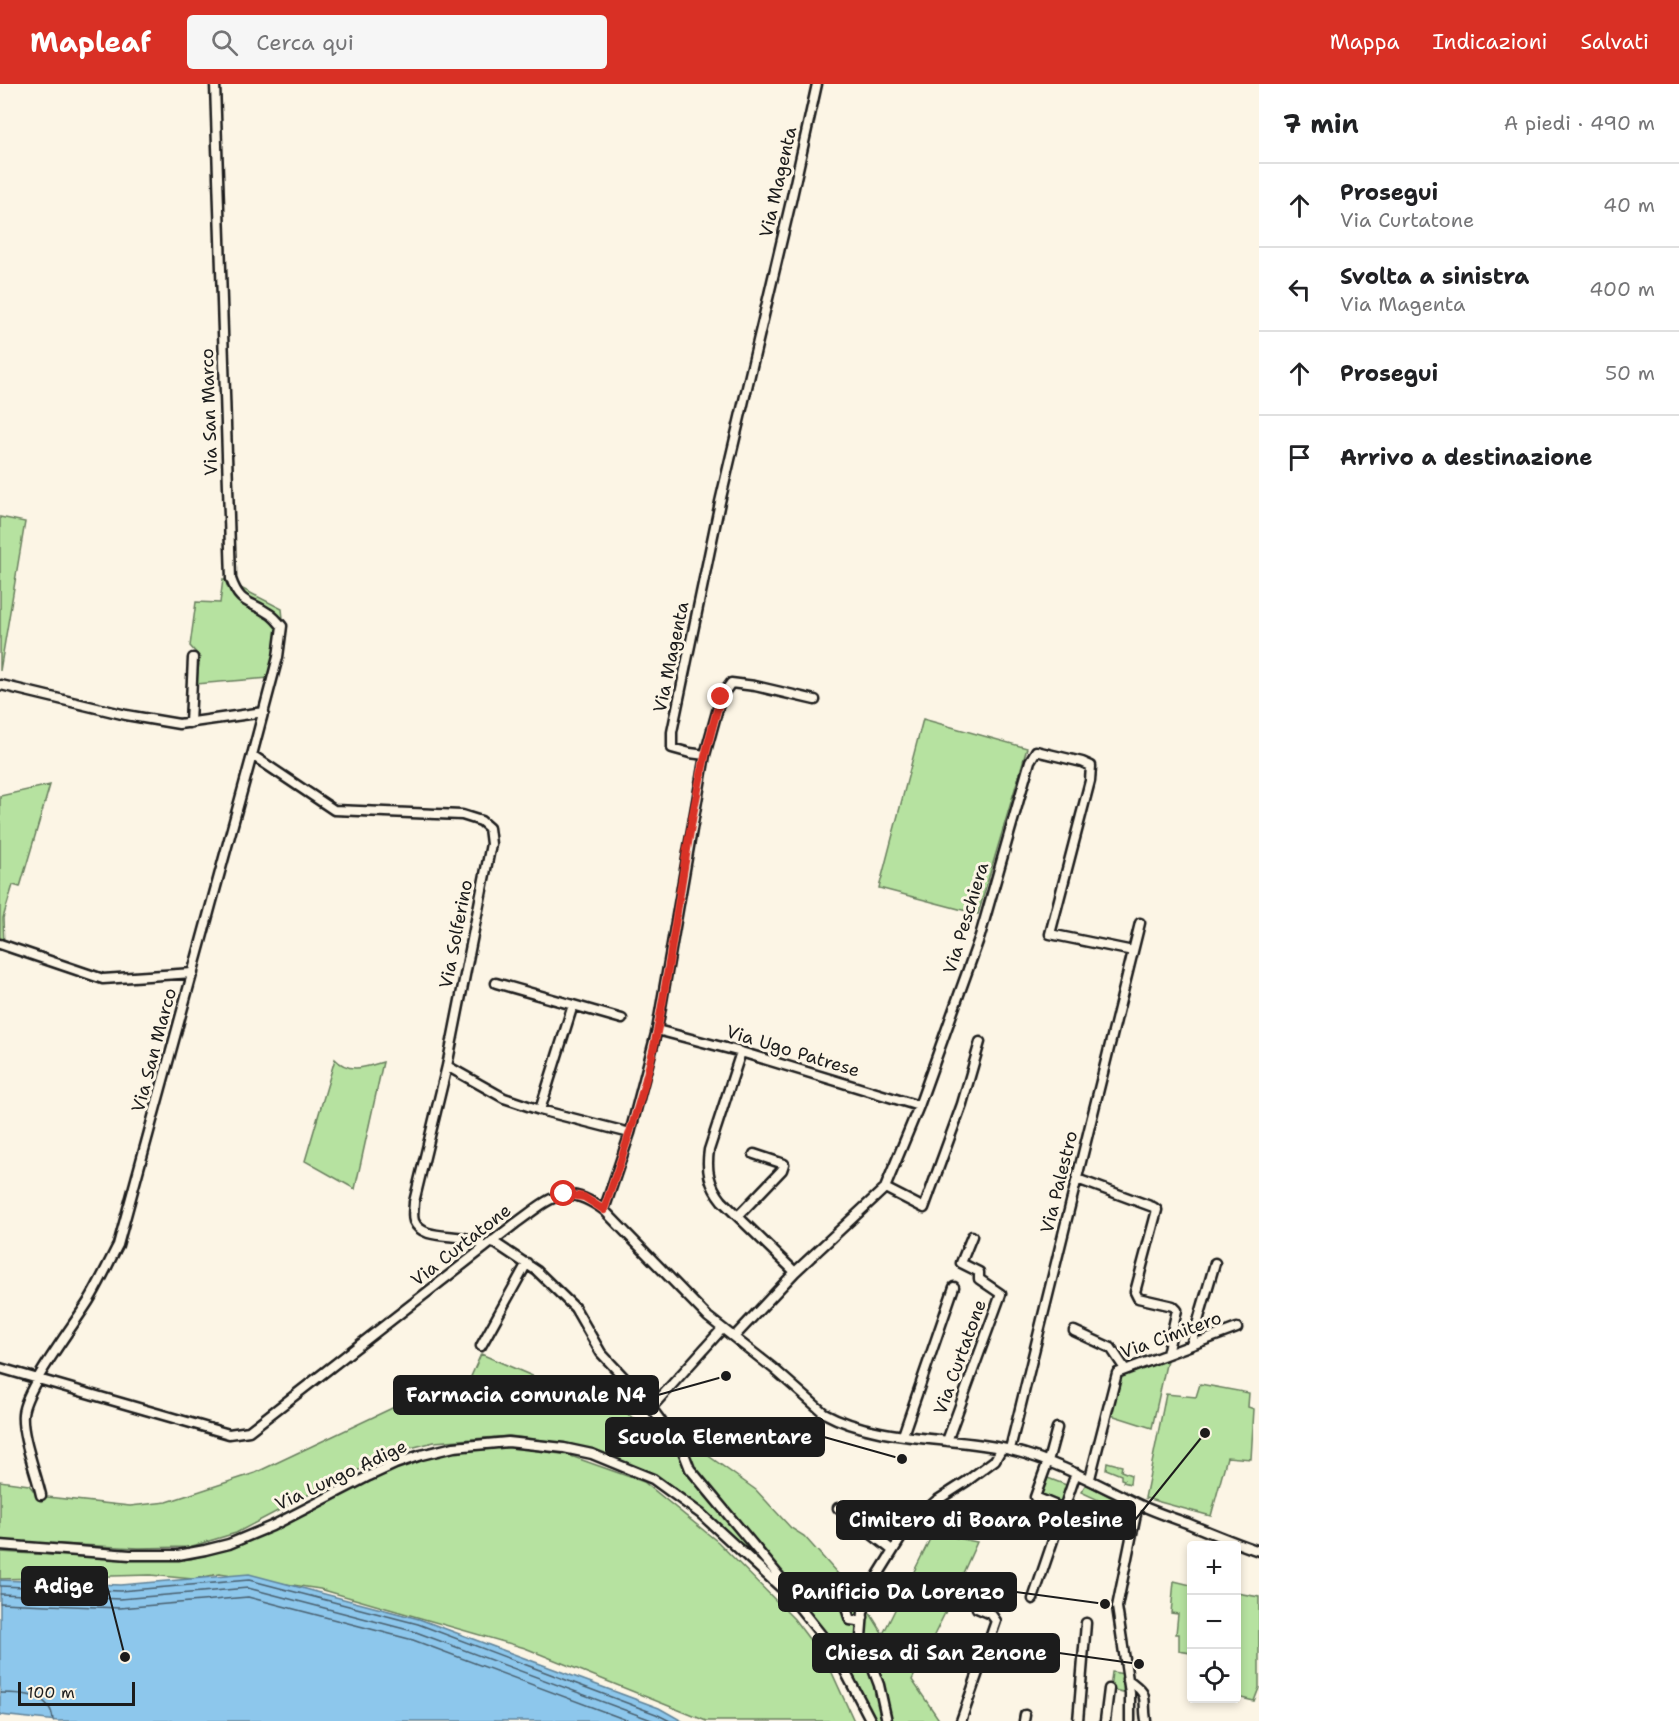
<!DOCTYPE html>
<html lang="it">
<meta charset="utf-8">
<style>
:root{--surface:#fff;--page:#f6f6f6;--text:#202124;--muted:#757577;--line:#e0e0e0;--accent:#d93025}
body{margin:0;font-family:"Shantell Sans",sans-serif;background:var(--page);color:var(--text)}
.controls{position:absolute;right:18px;bottom:18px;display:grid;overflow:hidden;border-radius:6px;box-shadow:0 3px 9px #0003}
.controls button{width:54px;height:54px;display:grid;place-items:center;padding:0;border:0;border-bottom:2px solid var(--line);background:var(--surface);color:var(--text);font:30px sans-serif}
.scale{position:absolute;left:18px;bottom:15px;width:117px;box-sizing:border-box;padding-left:6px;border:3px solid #1c1c1c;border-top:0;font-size:16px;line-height:21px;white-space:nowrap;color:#1c1c1c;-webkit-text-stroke:4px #fcf5e5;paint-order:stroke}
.stop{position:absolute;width:18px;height:18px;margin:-14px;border:4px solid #d93025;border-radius:50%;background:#fff}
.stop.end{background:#d93025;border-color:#fff;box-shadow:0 2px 6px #0008}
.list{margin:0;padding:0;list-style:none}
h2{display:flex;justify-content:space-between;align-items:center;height:78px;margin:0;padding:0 24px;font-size:26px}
h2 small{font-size:20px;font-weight:400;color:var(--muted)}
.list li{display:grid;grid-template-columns:39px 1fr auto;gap:18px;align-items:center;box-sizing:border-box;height:84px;padding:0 24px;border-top:2px solid var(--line)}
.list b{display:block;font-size:22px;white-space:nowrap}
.list p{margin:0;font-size:20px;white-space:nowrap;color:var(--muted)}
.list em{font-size:20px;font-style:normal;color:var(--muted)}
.icon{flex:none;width:33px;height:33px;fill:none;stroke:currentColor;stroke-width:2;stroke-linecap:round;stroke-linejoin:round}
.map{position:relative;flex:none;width:1259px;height:1637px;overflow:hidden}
header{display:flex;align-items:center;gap:36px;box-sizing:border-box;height:84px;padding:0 30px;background:var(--accent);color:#fff}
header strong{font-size:28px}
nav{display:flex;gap:33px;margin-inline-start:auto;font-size:21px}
.search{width:420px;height:54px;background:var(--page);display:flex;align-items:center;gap:15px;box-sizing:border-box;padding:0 21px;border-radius:6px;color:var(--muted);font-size:22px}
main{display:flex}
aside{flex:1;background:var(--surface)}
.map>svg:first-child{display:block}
.green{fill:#b6e2a0;stroke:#697f5e;stroke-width:1.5}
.water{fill:#8dc7ec;stroke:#608399;stroke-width:1.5}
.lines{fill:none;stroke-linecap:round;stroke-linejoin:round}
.shore{stroke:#49606f;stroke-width:1.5}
.minor-casing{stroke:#1c1c1c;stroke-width:13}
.minor{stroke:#fcf5e5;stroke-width:8}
.route{stroke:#d93025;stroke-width:8}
.labels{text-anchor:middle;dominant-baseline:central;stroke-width:6;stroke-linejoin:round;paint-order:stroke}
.street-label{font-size:18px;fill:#1c1c1c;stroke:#fcf5e5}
.leader{fill:none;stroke:#1c1c1c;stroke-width:2}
.callout-dot{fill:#1c1c1c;stroke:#fcf5e5;stroke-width:2}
.callout{fill:#1c1c1c;stroke:#1c1c1c;stroke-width:2}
.callout-label{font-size:20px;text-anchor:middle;font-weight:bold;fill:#fff}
</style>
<header>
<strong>Mapleaf</strong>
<div class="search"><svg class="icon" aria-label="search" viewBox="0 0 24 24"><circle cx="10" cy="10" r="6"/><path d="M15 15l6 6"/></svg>Cerca qui</div>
<nav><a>Mappa</a><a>Indicazioni</a><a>Salvati</a></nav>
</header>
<main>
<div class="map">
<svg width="1259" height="1637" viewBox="0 0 1259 1637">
<rect width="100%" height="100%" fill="#fcf5e5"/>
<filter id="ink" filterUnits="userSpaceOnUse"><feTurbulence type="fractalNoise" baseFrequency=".0167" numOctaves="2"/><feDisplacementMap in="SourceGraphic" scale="12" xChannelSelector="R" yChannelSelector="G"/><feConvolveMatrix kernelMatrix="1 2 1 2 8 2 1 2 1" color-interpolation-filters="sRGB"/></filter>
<g filter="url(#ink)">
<path class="green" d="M0,433l25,5 -25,149z
M223,495l59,30 2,19 -14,50 -74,6 4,-27 -10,-11 6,-44 24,1z
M923,635l104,29 -49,166 -99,-26z
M50,701l-30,102 -7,-2 -10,33 1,30 -4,-1v-151z
M335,975c14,15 31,8 48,3l-28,127 -50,-28z
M481,1270l56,24 -4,8 51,8 65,31 33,12 74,53 35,38 13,8 59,66 20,32 50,-101 44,9 -32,71 -33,67 28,41h-73l-29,-63 -35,-47 -77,-78 -77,-61 -78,-28 -61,-8 -76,6 -39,10 -87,43 -72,38 -47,14 -50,1 -139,-7v-60l29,4 9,11 92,10 37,-4 88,-29 171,-81 43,-11z
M1167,1276l-15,68 -41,-13 7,-33 4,-6z
M1200,1300l49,9 -1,14 6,2 -3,50 -24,-2 -16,59 -66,-18 21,-104 30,3z
M510,1363l58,8 76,27 74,60 76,77 34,45 26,57h-148l-181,-73 -205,-59 -101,-15 -26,5 -43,-4 -150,4v-27l139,8 52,-1 49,-15 73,-39 85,-42 38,-9z
M1107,1378l15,4 -1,5 10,4 -1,9 -7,-2 1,-2 -3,-1v-4l-15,-6z
M1045,1393l24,9 -7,17 -23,-9z
M1086,1400l44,23 -2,21 -7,-3 1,-14 -41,-19z
M1174,1497l17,4v68l-12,-2v-17h-3l2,-20 -7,-1z
M1237,1509l22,4v91l-5,13 -17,-4z
M1112,1588l12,2 -1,18 -13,-3z"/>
<path class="water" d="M249,1490l170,45 240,89 23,13h-624l-58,-6v-135l120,5z"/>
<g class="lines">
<path class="shore" d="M0,1502l120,5 129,-11 169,44 238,90 14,7
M0,1510l120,5 128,-11 168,44 238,89
M0,1519l120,5 128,-11 165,43 216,81
M0,1609c21,0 52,0 53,28"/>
<defs>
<path id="minor" d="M1,601l125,30 53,9 85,-12
M190,639l3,-65
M252,671l82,55 128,5 19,6 8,7 2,16 -44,222 -33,136c0,6 -2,13 0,19 10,24 55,7 70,27
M705,671l16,-58 10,-14 24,3 60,14
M0,860l103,35 90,-6
M496,899l126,36
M657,946l84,22 178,54
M741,968l-32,98c-3,20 0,35 13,51l73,71
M447,982l57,32 36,12 90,23
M540,1026l33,-105
M1077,1095l76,28 4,3 -22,82 3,6 35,8 4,4 -10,44
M885,1104l39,20 38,-104 18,-62
M604,1126l26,-77 27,-103 48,-275 -15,-2 -18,-5v-16l48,-230 71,-301 26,-117
M738,1132l44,-46 2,-6 -30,-10
M492,1157l45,30 38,37 26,45 46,49 36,49 7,18 94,113 4,9
M1074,1247l37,17 14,21
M734,1253l61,-65 90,-84 34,-82 61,-170 50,-175 6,-10 46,11 9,4 -1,15 -40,153 83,17
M1191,1261l24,-82
M481,1262l46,-83
M0,1284l229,66 20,-3 267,-208c35,-25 48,-42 88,-13l104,107 65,51 51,45c55,30 127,23 187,37 45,11 84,33 125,53 16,8 34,14 51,20 24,10 48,20 72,28
M651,1324l71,-79
M1057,1344l-9,33 -13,36 29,12
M903,1351l51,-148
M947,1357l54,-147 -22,-15v-7l-18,-9 11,-27
M1010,1365l130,-526
M1090,1394l27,-105 120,-45
M41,1411c-5,-22 -20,-60 -18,-81 2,-25 50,-88 65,-112 11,-18 20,-38 30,-57l134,-490 26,-98 4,-31c-4,-4 -8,-10 -14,-13 -19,-13 -28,-8 -37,-34l-16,-495
M838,1424l54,42
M0,1461l130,10h48l27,-5 24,-6 43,-18 97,-50 26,-12 26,-9 33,-8 54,-5 56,6 28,6 61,25 48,35 90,83 44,55 36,69
M1033,1515l43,-126
M863,1533l-6,4 -7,-1 -3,-9 5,-8 17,-8
M1127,1595c24,17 15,16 19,42
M887,1637l-8,-36 -18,-48 2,-25 10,-29 36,-58 27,-24 31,-20 28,-21 7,-12
M961,1637l35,-100 -5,-7 -14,-6
M1024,1637l1,-6
M1078,1637l8,-98
M1105,1637l4,-32
M1130,1637v-28l-13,-86 21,-103"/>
</defs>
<use href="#minor" class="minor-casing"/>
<use href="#minor" class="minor"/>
</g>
</g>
<g class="lines" filter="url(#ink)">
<path class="route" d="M564,1110l20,3 20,13c20,-60 42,-120 54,-183 21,-110 30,-223 63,-330"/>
</g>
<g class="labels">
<g class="street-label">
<text transform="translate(778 98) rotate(-77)">Via Magenta</text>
<text transform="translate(209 328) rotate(-92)">Via San Marco</text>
<text transform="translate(671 573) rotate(-78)">Via Magenta</text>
<text transform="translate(966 834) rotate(-73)">Via Peschiera</text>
<text transform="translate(456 850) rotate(-79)">Via Solferino</text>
<text transform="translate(154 966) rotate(-75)">Via San Marco</text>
<text transform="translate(793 967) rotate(17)">Via Ugo Patrese</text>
<text transform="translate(1059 1098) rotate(-76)">Via Palestro</text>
<text transform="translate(461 1161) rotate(-38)">Via Curtatone</text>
<text transform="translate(1171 1251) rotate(-20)">Via Cimitero</text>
<text transform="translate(960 1273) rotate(-70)">Via Curtatone</text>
<text transform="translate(341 1391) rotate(-25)">Via Lungo Adige</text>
</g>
</g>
<path class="leader" d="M726 1292L658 1311M902 1375L824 1353M1205 1349L1135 1436M125 1573L107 1502M1105 1520L1016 1508M1139 1580L1059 1569"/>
<g class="callout-dot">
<circle cx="726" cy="1292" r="6"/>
<circle cx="902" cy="1375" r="6"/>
<circle cx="1205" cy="1349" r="6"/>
<circle cx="125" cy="1573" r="6"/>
<circle cx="1105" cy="1520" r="6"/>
<circle cx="1139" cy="1580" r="6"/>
</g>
<g class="callout">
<rect x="394" y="1292" width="264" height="38" rx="6"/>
<rect x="606" y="1334" width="218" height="38" rx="6"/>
<rect x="837" y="1417" width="298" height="38" rx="6"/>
<rect x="22" y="1483" width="85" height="38" rx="6"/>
<rect x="779" y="1489" width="237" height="38" rx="6"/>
<rect x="813" y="1550" width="246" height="38" rx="6"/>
</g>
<g class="callout-label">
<text x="526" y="1318">Farmacia comunale N4</text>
<text x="715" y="1360">Scuola Elementare</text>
<text x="986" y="1443">Cimitero di Boara Polesine</text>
<text x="64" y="1509">Adige</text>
<text x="898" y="1515">Panificio Da Lorenzo</text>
<text x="936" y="1576">Chiesa di San Zenone</text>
</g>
</svg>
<div class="controls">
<button>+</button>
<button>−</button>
<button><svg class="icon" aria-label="locate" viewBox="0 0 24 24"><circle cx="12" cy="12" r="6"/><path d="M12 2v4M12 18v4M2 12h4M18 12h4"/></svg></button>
</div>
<div class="scale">100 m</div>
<div class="stop" style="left:564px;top:1110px"></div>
<div class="stop end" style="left:721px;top:613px"></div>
</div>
<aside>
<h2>7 min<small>A piedi · 490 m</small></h2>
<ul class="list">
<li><svg class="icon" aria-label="ahead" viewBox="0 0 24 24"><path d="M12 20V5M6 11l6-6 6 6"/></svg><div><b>Prosegui</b><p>Via Curtatone</p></div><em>40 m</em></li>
<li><svg class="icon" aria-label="left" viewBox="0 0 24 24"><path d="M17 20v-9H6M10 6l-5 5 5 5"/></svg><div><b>Svolta a sinistra</b><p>Via Magenta</p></div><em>400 m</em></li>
<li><svg class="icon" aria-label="ahead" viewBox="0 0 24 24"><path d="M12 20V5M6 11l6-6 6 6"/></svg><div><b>Prosegui</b></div><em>50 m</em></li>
<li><svg class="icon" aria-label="arrive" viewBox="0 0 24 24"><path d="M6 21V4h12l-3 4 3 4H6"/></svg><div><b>Arrivo a destinazione</b></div></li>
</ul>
</aside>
</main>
